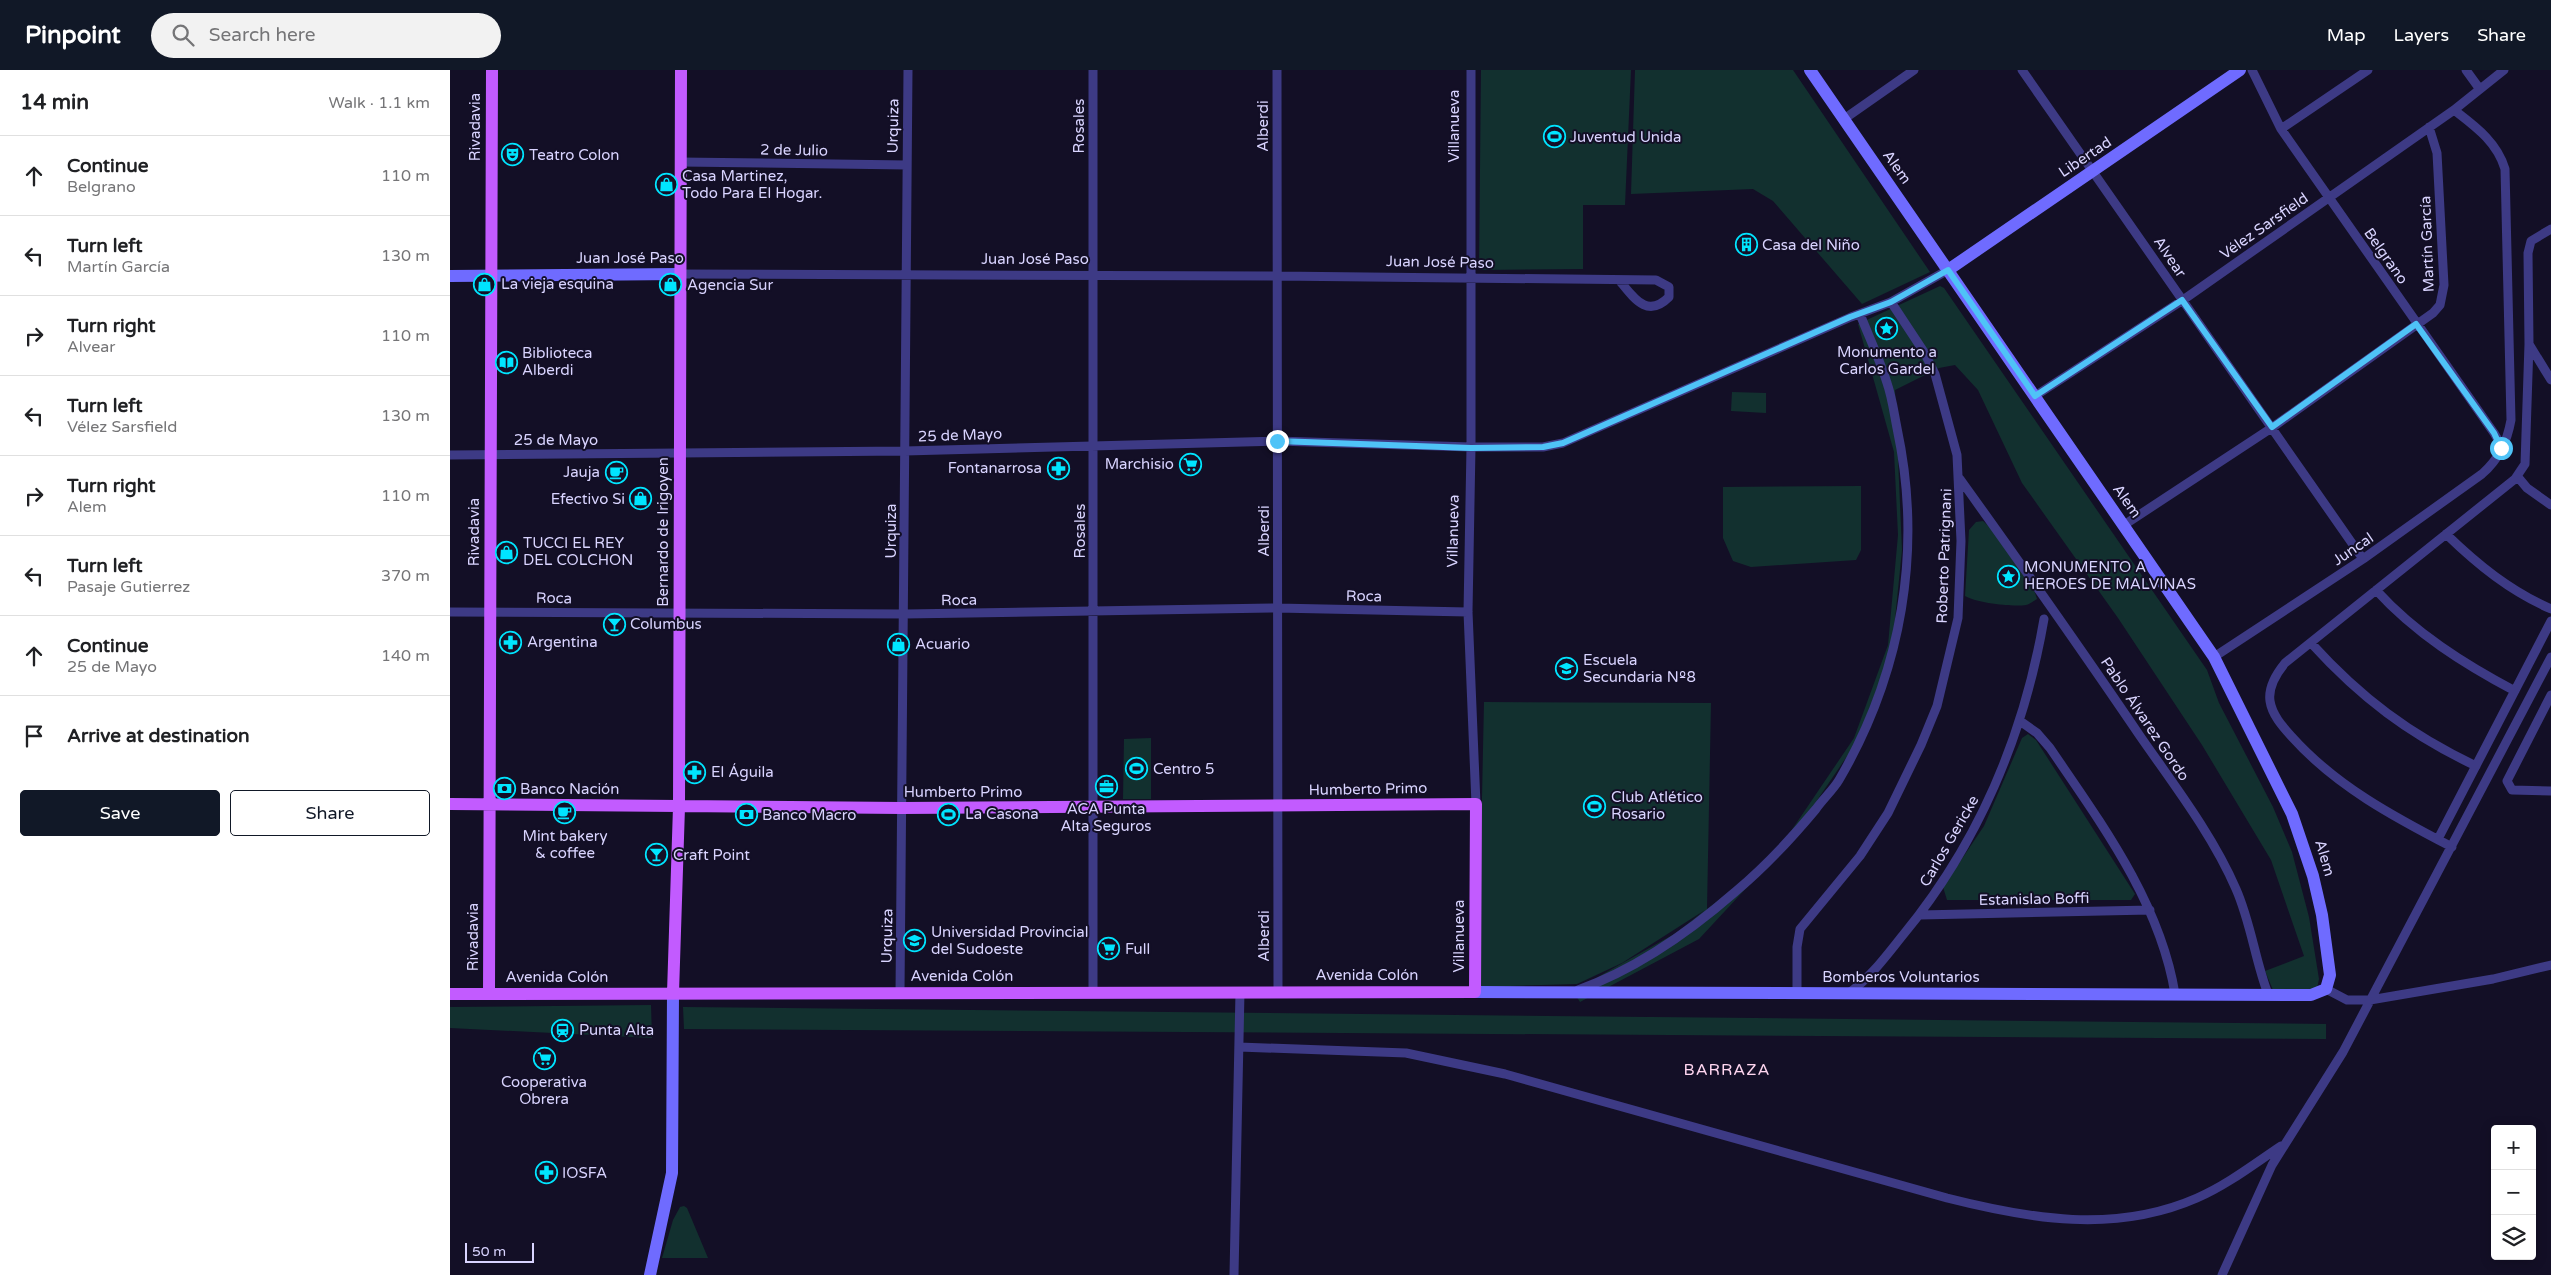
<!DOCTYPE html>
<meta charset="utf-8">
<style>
:root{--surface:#fff;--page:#f2f2f2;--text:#202124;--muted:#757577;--line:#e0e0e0;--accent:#111827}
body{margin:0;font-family:"Varela Round",sans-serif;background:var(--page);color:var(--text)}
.controls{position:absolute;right:15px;bottom:15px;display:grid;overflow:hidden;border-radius:5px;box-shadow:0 2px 12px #0003}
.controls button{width:45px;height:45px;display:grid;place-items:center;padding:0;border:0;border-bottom:1px solid var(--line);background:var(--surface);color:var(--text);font:25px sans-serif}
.scale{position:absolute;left:15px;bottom:12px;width:69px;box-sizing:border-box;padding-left:5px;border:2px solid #d9d4ff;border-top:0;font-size:14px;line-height:18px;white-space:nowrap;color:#d9d4ff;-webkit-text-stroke:4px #130f26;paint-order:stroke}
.stop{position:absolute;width:15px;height:15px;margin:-11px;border:4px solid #4fc3f7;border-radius:50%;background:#fff}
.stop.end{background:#4fc3f7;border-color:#fff;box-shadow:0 1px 5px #0008}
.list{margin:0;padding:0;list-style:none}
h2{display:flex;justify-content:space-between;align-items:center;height:65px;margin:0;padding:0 20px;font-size:21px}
h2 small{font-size:16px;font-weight:400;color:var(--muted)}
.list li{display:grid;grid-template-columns:32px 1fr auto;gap:15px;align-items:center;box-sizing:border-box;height:80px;padding:0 20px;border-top:1px solid var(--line)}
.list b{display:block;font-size:19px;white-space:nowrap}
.list p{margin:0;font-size:16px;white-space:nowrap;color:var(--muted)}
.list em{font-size:16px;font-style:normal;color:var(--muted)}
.actions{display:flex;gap:10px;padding:15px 20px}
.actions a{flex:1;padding:11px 0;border:1px solid var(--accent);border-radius:5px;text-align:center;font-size:18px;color:var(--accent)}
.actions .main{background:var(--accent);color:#fff}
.icon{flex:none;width:28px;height:28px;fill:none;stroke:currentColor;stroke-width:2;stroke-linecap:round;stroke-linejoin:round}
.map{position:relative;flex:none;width:2101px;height:1205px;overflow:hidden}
header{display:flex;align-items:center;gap:30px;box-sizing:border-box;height:70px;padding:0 25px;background:var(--accent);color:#fff}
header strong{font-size:24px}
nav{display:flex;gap:28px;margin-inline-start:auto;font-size:18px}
.search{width:350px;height:45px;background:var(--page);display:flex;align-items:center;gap:12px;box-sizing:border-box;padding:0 18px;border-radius:28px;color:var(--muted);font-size:19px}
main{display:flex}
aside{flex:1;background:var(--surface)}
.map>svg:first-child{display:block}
.green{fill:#12302f}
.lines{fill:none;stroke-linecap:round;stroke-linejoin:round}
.street{stroke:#3d3a85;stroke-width:9}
.secondary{stroke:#6f6bff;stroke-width:12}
.primary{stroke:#c25bff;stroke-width:12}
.route{stroke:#4fc3f7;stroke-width:6}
.labels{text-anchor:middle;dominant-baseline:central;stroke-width:4;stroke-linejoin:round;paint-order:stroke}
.street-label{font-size:15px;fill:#d9d4ff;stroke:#130f26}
.poi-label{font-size:15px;fill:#d9d4ff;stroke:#130f26;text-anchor:start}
.neighbourhood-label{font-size:16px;letter-spacing:1px;fill:#ffd6f0;stroke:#130f26}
</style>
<header>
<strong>Pinpoint</strong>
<div class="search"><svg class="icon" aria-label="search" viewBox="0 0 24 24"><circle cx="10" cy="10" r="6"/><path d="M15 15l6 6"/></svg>Search here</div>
<nav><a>Map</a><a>Layers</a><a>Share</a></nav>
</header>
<main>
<aside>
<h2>14 min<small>Walk · 1.1 km</small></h2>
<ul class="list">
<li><svg class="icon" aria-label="ahead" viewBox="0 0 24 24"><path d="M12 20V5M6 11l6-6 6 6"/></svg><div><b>Continue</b><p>Belgrano</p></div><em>110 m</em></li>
<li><svg class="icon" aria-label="left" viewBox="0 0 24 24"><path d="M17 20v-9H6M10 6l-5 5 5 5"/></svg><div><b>Turn left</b><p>Martín García</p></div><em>130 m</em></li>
<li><svg class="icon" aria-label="right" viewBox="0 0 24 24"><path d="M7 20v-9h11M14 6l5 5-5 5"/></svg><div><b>Turn right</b><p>Alvear</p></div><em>110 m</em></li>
<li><svg class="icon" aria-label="left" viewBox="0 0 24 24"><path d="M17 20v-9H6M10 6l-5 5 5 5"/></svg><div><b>Turn left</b><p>Vélez Sarsfield</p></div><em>130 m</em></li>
<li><svg class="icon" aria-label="right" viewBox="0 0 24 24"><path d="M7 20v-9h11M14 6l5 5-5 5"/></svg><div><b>Turn right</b><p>Alem</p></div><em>110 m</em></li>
<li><svg class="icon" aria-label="left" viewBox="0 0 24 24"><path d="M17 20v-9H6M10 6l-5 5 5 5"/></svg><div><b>Turn left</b><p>Pasaje Gutierrez</p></div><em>370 m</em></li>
<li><svg class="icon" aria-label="ahead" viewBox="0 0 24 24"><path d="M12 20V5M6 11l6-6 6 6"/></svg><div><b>Continue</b><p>25 de Mayo</p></div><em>140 m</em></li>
<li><svg class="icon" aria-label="arrive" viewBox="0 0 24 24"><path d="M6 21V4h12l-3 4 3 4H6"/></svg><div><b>Arrive at destination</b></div></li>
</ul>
<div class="actions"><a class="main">Save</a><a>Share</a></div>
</aside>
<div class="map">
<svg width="2101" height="1205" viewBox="0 0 2101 1205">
<rect width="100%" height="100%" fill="#130f26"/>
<path class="green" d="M1031,0h150l-6,135h-42v64l-104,1z
M1185,0h158l137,202 -68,32 -89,-103 -20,-12 -122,5z
M1490,216l4,2 263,382 12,33 54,104 19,45 17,65 10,62 -2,10 -44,1 -8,-19 39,-15 -33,-96 -69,-115 -84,-127 -96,-135 -44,-93 -23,-25 -16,3 -44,22 7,160 -10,99 -36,94 -68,100 -89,96 -119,63 -7,-11 103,-58 29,-23 -83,53 -45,21 -99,3 6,-285 227,1 -4,206 65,-50 82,-121 34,-93 10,-110 -4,-83 -36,-128z
M1282,322l34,1v20l-35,-2z
M1411,416v64l-5,10 -105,7 -18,-6 -10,-23v-51z
M1533,451l15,14 36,55 3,9c-3,2 -8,5 -11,6 -14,2 -49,-2 -61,-9l4,-66 7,-8z
M1578,664l8,6 99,154 -4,6h-184l-4,-13 41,-61 38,-88z
M701,668v61h-28l1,-60z
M201,935l1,33 -202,-10v-21z
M233,937l1643,17v15l-1642,-10z
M234,1136l3,2 21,50h-46l11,-38 7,-13z"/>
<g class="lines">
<path class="street" d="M643,0v922
M827,0l1,922
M1021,0v377l-3,165 8,192
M1572,0l341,489
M1802,0l29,59 213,304 7,12 -1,6
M2016,0l13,18
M1394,49l70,-49
M1831,59l87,-59
M230,92l227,3
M2101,159l-20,12 -3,12 1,91 22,36
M230,204l597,2 379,4 13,7v10c-22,22 -35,1 -50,-17
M1585,326l148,-96 271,-190 50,-40
M0,385l455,-4 372,-10 194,6h72l20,-4 288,-126 40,-15 57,-32
M2067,406l10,12 24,17
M1510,409c61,85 121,170 180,257 34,49 72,98 96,153 15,34 19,71 32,105
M1674,455l149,-98 160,-114 7,-8 4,-20 -7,-132 -8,-26
M1996,464c32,31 64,57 105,75
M1926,520c39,43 88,74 139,101
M0,542l455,2 372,-6 191,4
M1861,573c50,55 98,91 165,123
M1764,587l149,-98 119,-85c17,-15 25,-32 29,-54l-6,-251c-8,-27 -29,-42 -51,-59
M2101,625l-44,86 5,9 39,1
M1570,651l17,12 13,15c51,75 110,154 125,246
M1988,769l113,-218
M2002,777c-58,-30 -116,-61 -160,-110 -9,-10 -20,-22 -22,-36 -2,-14 6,-27 15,-38l230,-184 10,-15 4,-120
M1470,845l230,-5
M1876,919l21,11h23l123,-21 58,-14
M1128,920c59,-21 110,-57 157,-98 30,-25 56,-53 81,-83 7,-10 17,-19 23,-29 63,-108 84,-230 58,-352 -3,-15 -5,-31 -10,-45 -7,-23 -18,-46 -27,-69
M450,923l8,-923
M1347,923v-46l3,-18 60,-73 28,-43 33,-68 16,-39 21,-88 3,-77 -4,-86 -22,-81 -11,-22 -33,-50
M1399,923c22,-16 37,-37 54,-58 75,-91 121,-200 141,-316
M789,977l167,6 99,21 442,124c83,21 168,36 250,0 30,-13 57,-34 84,-52
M784,1205l6,-283
M1772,1205l50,-110 71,-113 208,-395"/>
<path class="secondary" d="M1498,200l292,-200
M0,206l230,-2
M1025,922l836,3 15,-6 4,-14 -8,-60 -9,-39 -21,-62 -78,-157 -404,-587
M200,1205l22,-102 1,-180"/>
<path class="primary" d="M0,734l452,4 574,-4 -1,188 -1025,2
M223,923l6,-186 2,-737
M39,924l3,-924"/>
</g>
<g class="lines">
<path class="route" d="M827,371l194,7 72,-1 20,-4 287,-126 41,-15 57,-32 87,126 147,-96 90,127 144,-103 78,109 7,15"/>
</g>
<defs>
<symbol id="stadium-ring" viewBox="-11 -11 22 22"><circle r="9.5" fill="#130f26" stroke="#00e5ff" stroke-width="1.5"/><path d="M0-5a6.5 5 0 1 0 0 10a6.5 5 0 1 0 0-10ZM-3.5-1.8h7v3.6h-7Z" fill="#00e5ff"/></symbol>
<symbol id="theatre-ring" viewBox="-11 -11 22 22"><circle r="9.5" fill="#130f26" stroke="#00e5ff" stroke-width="1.5"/><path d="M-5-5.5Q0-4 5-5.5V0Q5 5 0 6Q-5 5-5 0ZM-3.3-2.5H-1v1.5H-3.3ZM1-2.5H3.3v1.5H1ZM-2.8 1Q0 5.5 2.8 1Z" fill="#00e5ff"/></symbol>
<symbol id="shop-ring" viewBox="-11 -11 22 22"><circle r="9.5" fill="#130f26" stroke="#00e5ff" stroke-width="1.5"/><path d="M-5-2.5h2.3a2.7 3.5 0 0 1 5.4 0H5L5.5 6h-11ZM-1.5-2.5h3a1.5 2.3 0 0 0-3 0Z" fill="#00e5ff"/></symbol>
<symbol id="building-ring" viewBox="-11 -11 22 22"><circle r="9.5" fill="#130f26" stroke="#00e5ff" stroke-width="1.5"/><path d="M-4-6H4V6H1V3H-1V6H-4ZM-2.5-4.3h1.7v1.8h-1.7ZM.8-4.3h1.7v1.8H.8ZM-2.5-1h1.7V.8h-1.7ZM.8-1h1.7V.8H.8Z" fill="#00e5ff"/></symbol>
<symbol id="sight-ring" viewBox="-11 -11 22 22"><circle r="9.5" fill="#130f26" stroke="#00e5ff" stroke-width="1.5"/><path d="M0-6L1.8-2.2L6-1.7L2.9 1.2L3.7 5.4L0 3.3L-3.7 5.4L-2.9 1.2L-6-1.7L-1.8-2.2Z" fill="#00e5ff"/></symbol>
<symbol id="library-ring" viewBox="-11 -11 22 22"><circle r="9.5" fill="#130f26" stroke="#00e5ff" stroke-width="1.5"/><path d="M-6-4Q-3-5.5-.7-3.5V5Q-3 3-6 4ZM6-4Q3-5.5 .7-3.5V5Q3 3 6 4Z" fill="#00e5ff"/></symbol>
<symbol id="supermarket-ring" viewBox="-11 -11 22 22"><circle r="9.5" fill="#130f26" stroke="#00e5ff" stroke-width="1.5"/><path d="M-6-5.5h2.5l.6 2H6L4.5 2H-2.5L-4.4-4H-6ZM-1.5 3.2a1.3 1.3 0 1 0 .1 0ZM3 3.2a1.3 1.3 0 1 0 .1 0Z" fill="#00e5ff"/></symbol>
<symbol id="pharmacy-ring" viewBox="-11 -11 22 22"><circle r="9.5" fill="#130f26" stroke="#00e5ff" stroke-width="1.5"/><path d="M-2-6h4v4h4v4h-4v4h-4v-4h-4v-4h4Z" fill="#00e5ff"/></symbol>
<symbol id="cafe-ring" viewBox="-11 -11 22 22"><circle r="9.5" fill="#130f26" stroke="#00e5ff" stroke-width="1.5"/><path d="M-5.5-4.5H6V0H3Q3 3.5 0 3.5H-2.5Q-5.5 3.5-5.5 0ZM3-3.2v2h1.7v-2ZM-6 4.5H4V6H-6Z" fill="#00e5ff"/></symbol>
<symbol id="bar-ring" viewBox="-11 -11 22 22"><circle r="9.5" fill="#130f26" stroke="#00e5ff" stroke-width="1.5"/><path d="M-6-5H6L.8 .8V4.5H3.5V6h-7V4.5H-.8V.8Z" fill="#00e5ff"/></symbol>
<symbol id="school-ring" viewBox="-11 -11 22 22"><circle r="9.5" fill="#130f26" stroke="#00e5ff" stroke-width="1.5"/><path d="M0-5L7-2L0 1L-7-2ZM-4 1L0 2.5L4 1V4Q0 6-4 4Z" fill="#00e5ff"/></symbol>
<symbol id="office-ring" viewBox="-11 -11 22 22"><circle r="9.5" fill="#130f26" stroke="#00e5ff" stroke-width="1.5"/><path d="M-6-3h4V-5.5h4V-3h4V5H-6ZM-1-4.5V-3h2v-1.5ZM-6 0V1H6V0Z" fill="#00e5ff"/></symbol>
<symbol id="bank-ring" viewBox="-11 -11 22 22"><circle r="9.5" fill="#130f26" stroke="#00e5ff" stroke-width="1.5"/><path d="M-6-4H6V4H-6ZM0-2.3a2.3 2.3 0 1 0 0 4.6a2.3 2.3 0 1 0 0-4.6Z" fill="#00e5ff"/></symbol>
<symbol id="university-ring" viewBox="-11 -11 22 22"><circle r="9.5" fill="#130f26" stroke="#00e5ff" stroke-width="1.5"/><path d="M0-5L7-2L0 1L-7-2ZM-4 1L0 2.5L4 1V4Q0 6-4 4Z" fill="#00e5ff"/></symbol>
<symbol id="station-ring" viewBox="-11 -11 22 22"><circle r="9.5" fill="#130f26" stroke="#00e5ff" stroke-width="1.5"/><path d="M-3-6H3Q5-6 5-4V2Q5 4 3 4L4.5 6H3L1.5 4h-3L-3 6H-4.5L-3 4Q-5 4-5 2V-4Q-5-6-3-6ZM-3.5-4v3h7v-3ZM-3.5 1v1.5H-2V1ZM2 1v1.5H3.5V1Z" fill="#00e5ff"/></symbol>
</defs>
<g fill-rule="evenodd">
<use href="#stadium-ring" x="1092" y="54" width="25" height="25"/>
<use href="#theatre-ring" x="50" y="72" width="25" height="25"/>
<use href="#shop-ring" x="204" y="102" width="25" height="25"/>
<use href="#building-ring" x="1284" y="162" width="25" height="25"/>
<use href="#shop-ring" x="22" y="202" width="25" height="25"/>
<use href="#shop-ring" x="208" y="202" width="25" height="25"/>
<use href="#sight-ring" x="1424" y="246" width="25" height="25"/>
<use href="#library-ring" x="44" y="280" width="25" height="25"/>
<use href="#supermarket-ring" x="728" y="382" width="25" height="25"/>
<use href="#pharmacy-ring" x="596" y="386" width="25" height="25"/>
<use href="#cafe-ring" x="154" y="390" width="25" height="25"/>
<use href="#shop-ring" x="178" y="416" width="25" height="25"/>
<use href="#shop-ring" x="44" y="470" width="25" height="25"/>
<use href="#sight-ring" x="1546" y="494" width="25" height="25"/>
<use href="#bar-ring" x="152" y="542" width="25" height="25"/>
<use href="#pharmacy-ring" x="48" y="560" width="25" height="25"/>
<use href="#shop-ring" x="436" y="562" width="25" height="25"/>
<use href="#school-ring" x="1104" y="586" width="25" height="25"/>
<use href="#stadium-ring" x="674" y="686" width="25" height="25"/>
<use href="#pharmacy-ring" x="232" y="690" width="25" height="25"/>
<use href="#office-ring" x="644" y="704" width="25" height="25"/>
<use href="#bank-ring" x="42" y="706" width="25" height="25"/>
<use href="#stadium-ring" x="1132" y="724" width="25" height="25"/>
<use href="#cafe-ring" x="102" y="730" width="25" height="25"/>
<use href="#stadium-ring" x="486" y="732" width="25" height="25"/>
<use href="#bank-ring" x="284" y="732" width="25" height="25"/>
<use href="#bar-ring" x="194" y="772" width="25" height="25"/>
<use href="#university-ring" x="452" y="858" width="25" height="25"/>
<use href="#supermarket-ring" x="646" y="866" width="25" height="25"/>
<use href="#station-ring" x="100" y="948" width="25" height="25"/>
<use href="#supermarket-ring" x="82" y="976" width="25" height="25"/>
<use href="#pharmacy-ring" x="84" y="1090" width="25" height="25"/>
</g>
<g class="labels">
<g class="street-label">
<text transform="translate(443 56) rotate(-89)">Urquiza</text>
<text transform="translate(629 56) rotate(-90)">Rosales</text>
<text transform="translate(813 56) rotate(-90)">Alberdi</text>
<text transform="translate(1004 56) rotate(-90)">Villanueva</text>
<text transform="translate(25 57) rotate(-90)">Rivadavia</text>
<text transform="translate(344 80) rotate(1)">2 de Julio</text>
<text transform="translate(1635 87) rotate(-34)">Libertad</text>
<text transform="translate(1447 97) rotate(55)">Alem</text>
<text transform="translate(1814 156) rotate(-35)">Vélez Sarsfield</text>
<text transform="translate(1977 174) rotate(-92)">Martín García</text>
<text transform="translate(1936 186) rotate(55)">Belgrano</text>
<text transform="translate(1720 187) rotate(56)">Alvear</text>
<text x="180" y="188">Juan José Paso</text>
<text x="585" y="189">Juan José Paso</text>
<text transform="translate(990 192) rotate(1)">Juan José Paso</text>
<text transform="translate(510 365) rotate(-2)">25 de Mayo</text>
<text x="106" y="370">25 de Mayo</text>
<text transform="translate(1677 431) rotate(55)">Alem</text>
<text transform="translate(441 461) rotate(-90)">Urquiza</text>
<text transform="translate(630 461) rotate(-90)">Rosales</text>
<text transform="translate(814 461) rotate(-90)">Alberdi</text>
<text transform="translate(1003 461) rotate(-89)">Villanueva</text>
<text transform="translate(24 462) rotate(-90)">Rivadavia</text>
<text transform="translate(213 462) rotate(-90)">Bernardo de Irigoyen</text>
<text transform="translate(1903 479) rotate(-34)">Juncal</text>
<text transform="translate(1494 486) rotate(-88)">Roberto Patrignani</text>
<text transform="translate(914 526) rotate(1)">Roca</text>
<text transform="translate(104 528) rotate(1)">Roca</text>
<text transform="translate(509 530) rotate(-1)">Roca</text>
<text transform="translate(1695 649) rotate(56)">Pablo Álvarez Gordo</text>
<text transform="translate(918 719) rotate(-1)">Humberto Primo</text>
<text x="513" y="722">Humberto Primo</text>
<text transform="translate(1499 771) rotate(-60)">Carlos Gericke</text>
<text transform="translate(1875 788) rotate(74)">Alem</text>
<text transform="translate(1584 829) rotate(-1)">Estanislao Boffi</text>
<text transform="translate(437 866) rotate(-89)">Urquiza</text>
<text transform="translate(814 866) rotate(-90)">Alberdi</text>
<text transform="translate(1009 866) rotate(-90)">Villanueva</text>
<text transform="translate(23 867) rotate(-90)">Rivadavia</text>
<text x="917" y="905">Avenida Colón</text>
<text x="512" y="906">Avenida Colón</text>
<text x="107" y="907">Avenida Colón</text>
<text x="1451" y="907">Bomberos Voluntarios</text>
</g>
<g class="poi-label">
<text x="1120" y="67">Juventud Unida</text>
<text x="79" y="85">Teatro Colon</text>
<text x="232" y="106">Casa Martinez,<tspan x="232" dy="17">Todo Para El Hogar.</tspan></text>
<text x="1312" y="175">Casa del Niño</text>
<text x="51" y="214">La vieja esquina</text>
<text x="237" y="215">Agencia Sur</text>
<text x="1437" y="282" text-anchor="middle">Monumento a<tspan x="1437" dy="17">Carlos Gardel</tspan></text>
<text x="72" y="283">Biblioteca<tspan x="72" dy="17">Alberdi</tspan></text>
<text x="724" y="394" text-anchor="end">Marchisio</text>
<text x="592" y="398" text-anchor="end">Fontanarrosa</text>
<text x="150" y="402" text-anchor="end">Jauja</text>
<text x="175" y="429" text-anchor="end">Efectivo Si</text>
<text x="73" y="473">TUCCI EL REY<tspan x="73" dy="17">DEL COLCHON</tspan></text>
<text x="1574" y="497">MONUMENTO A<tspan x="1574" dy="17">HEROES DE MALVINAS</tspan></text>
<text x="180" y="554">Columbus</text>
<text x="77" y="572">Argentina</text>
<text x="465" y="574">Acuario</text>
<text x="1133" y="590">Escuela<tspan x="1133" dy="17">Secundaria Nº8</tspan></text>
<text x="703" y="699">Centro 5</text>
<text x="261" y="702">El Águila</text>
<text x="70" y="719">Banco Nación</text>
<text x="1161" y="727">Club Atlético<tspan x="1161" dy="17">Rosario</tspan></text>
<text x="656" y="739" text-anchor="middle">ACA Punta<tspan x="656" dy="17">Alta Seguros</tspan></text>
<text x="515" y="744">La Casona</text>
<text x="312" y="745">Banco Macro</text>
<text x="115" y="766" text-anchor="middle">Mint bakery<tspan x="115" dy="17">&amp; coffee</tspan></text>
<text x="223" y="785">Craft Point</text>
<text x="481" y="862">Universidad Provincial<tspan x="481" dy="17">del Sudoeste</tspan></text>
<text x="675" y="879">Full</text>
<text x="129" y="960">Punta Alta</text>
<text x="94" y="1012" text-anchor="middle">Cooperativa<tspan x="94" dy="17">Obrera</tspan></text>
<text x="112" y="1103">IOSFA</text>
</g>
<g class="neighbourhood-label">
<text x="1277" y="1000">BARRAZA</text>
</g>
</g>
</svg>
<div class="controls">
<button>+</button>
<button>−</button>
<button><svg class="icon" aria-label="layers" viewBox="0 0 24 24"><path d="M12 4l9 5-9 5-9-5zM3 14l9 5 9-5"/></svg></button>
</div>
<div class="scale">50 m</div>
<div class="stop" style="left:2051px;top:378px"></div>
<div class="stop end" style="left:827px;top:371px"></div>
</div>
</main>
